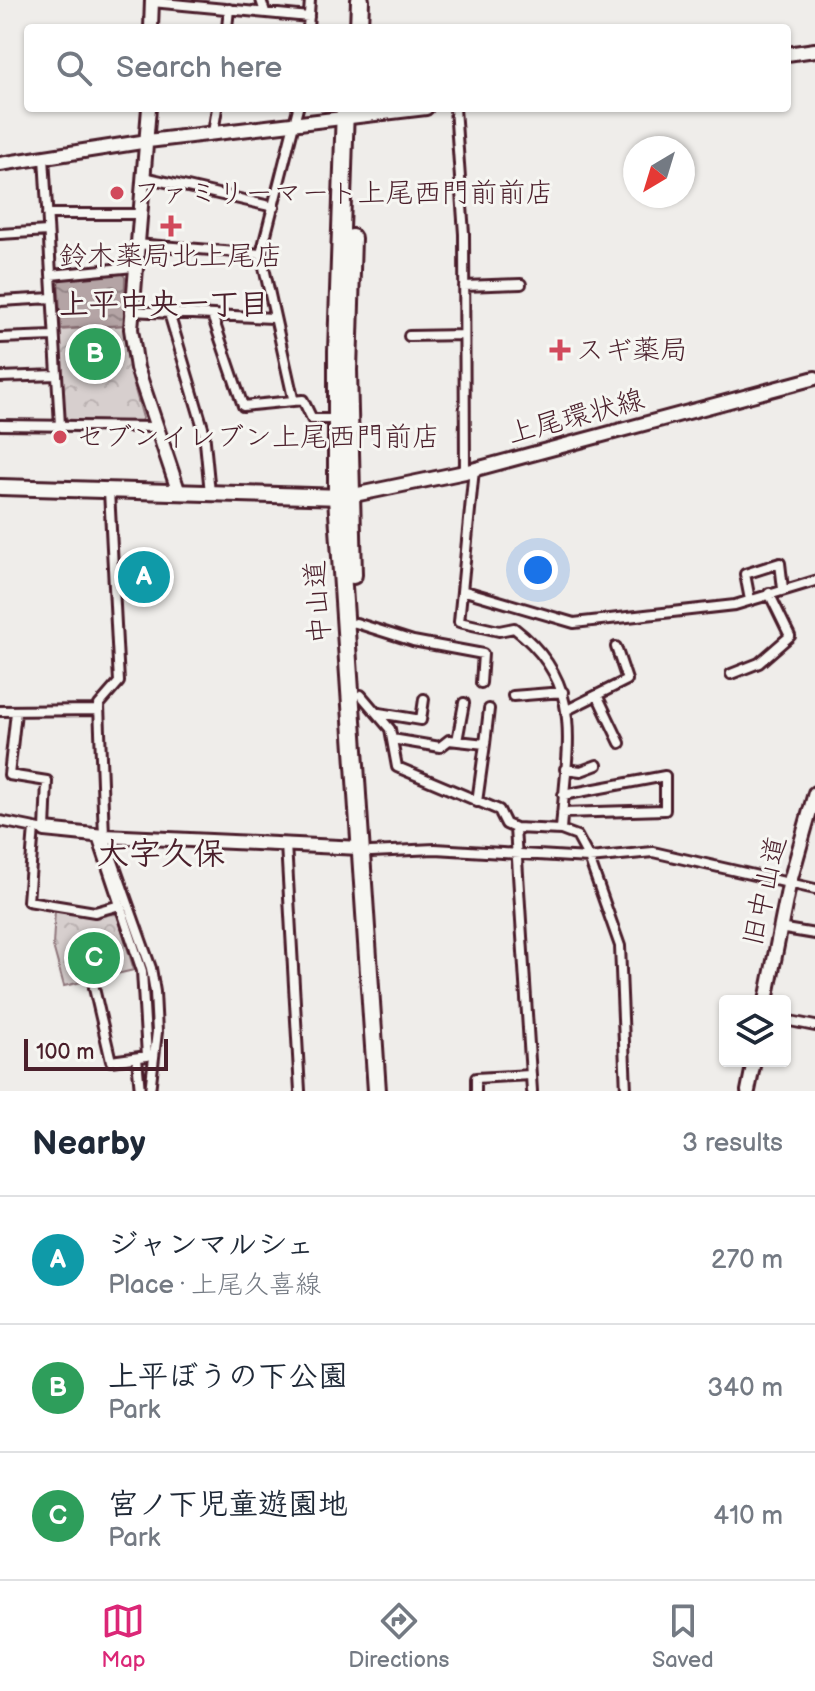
<!DOCTYPE html>
<meta charset="utf-8">
<style>
:root{--surface:#fff;--page:#f2f2f3;--text:#1f2937;--muted:#747a83;--line:#e0e1e3;--accent:#db2777}
body{margin:0;font-family:"Balsamiq Sans","Klee One",sans-serif;background:var(--page);color:var(--text)}
.controls{position:absolute;right:24px;bottom:24px;display:grid;overflow:hidden;border-radius:8px;box-shadow:0 2px 6px #0004}
.controls button{width:72px;height:72px;display:grid;place-items:center;padding:0;border:0;border-bottom:2px solid var(--line);background:var(--surface);color:var(--text);font:40px sans-serif}
.compass{position:absolute;left:623px;top:136px;width:72px;height:72px;border-radius:50%;background:var(--surface);box-shadow:0 2px 6px #0004;rotate:218deg}
.scale{position:absolute;left:24px;bottom:20px;width:144px;box-sizing:border-box;padding-left:8px;border:4px solid #4a1f2b;border-top:0;font-size:22px;line-height:28px;white-space:nowrap;color:#4a1f2b;-webkit-text-stroke:6px #f6f6f2;paint-order:stroke}
.you{position:absolute;left:538px;top:570px;width:28px;height:28px;margin:-20px;border:6px solid #fff;border-radius:50%;background:#1a73e8;box-shadow:0 0 0 12px #1a73e833}
.badge{display:grid;place-items:center;width:52px;height:52px;border-radius:50%;background:var(--accent);color:#fff;font-size:26px;font-weight:700}
.pin{position:absolute;translate:-50% -50%;border:4px solid #fff;box-shadow:0 2px 8px #0006}
.list{margin:0;padding:0;list-style:none}
h2{display:flex;justify-content:space-between;align-items:center;height:104px;margin:0;padding:0 32px;font-size:34px}
h2 small{font-size:26px;font-weight:400;color:var(--muted)}
.list li{display:grid;grid-template-columns:52px 1fr auto;gap:24px;align-items:center;box-sizing:border-box;height:128px;padding:0 32px;border-top:2px solid var(--line)}
.list b{display:block;font-size:30px;white-space:nowrap}
.list p{margin:0;font-size:26px;white-space:nowrap;color:var(--muted)}
.list em{font-size:26px;font-style:normal;color:var(--muted)}
.icon{flex:none;width:44px;height:44px;fill:none;stroke:currentColor;stroke-width:2;stroke-linecap:round;stroke-linejoin:round}
.map{position:relative;flex:none;width:815px;height:1091px;overflow:hidden}
.search{position:absolute;background:var(--surface);box-shadow:0 2px 6px #0004;left:24px;right:24px;top:24px;height:88px;display:flex;align-items:center;gap:20px;box-sizing:border-box;padding:0 28px;border-radius:8px;color:var(--muted);font-size:30px}
.sheet{height:488px;background:var(--surface)}
nav{display:flex;justify-content:space-around;align-items:center;box-sizing:border-box;height:112px;border-top:2px solid var(--line);background:var(--surface);font-size:22px;color:var(--muted)}
nav a{display:grid;justify-items:center;gap:4px}
nav .on{color:var(--accent)}
.map>svg:first-child{display:block}
.forest{fill:url(#forest-crowns);stroke:#90777c;stroke-width:2}
.water{fill:url(#water-ripples);stroke:#8a6f74;stroke-width:2}
.lines{fill:none;stroke-linecap:round;stroke-linejoin:round}
.street-casing{stroke:#4a1f2b;stroke-width:14}
.secondary-casing{stroke:#4a1f2b;stroke-width:18}
.primary-casing{stroke:#4a1f2b;stroke-width:20}
.highway-casing{stroke:#4a1f2b;stroke-width:22}
.street{stroke:#f6f6f2;stroke-width:8}
.secondary{stroke:#f6f6f2;stroke-width:12}
.primary{stroke:#f6f6f2;stroke-width:14}
.highway{stroke:#f6f6f2;stroke-width:16}
.poi-dot{fill:#d1495b;stroke:#f6f6f2;stroke-width:3}
.labels{text-anchor:middle;dominant-baseline:central;stroke-width:6;stroke-linejoin:round;paint-order:stroke}
.poi-label{font-size:28px;fill:#4a1f2b;stroke:#f6f6f2;text-anchor:start}
.street-label{font-size:28px;fill:#4a1f2b;stroke:#f6f6f2}
.neighbourhood-label{font-size:30px;font-weight:bold;fill:#4a1f2b;stroke:#f6f6f2}
.quarter-label{font-size:32px;font-weight:bold;fill:#4a1f2b;stroke:#f6f6f2}
</style>
<div class="map">
<svg width="815" height="1091" viewBox="0 0 815 1091">
<defs>
<pattern id="forest-crowns" width="20" height="18" patternUnits="userSpaceOnUse" patternTransform="scale(2)"><rect width="20" height="18" fill="#d7cfce"/><path d="M2 6a3 3 0 1 1 6 0M12 15a3 3 0 1 1 6 0" fill="none" stroke="#bab1b1"/></pattern>
<pattern id="water-ripples" width="26" height="14" patternUnits="userSpaceOnUse" patternTransform="scale(2)"><rect width="26" height="14" fill="#b4a4a5"/><path d="M2 4q2-2 4 0t4 0M15 11q2-2 4 0t4 0" fill="none" stroke="#948587"/></pattern>
</defs>
<rect width="100%" height="100%" fill="#efedea"/>
<filter id="ink" filterUnits="userSpaceOnUse"><feTurbulence type="fractalNoise" baseFrequency=".0125" numOctaves="2"/><feDisplacementMap in="SourceGraphic" scale="16" xChannelSelector="R" yChannelSelector="G"/><feConvolveMatrix kernelMatrix="1 2 1 2 8 2 1 2 1" color-interpolation-filters="sRGB"/></filter>
<g filter="url(#ink)">
<path class="forest" d="M124,325l8,54 11,39 -3,4 -71,-2 -4,-3 -5,-87z
M55,909l42,6 20,-1 17,56 -70,16 -11,-40z"/>
<path class="water" d="M120,271l5,6 -1,48 -63,4 -3,-54z"/>
<g class="lines">
<defs>
<path id="street" d="M261,0l4,12
M152,2l157,15
M227,28l2,-19
M308,28l2,-28
M455,108l9,126 1,238
M213,133l4,-25
M44,157l16,268
M144,177l130,30
M47,214h93
M0,234l48,-3
M136,244l125,10
M51,275l83,-8
M464,286l57,-2
M0,301l52,-3
M130,311l143,7
M169,313l35,118 6,62
M212,315l31,91 60,-6 9,19h25
M409,336l55,-1
M0,338l54,-2
M0,377l57,-2
M293,398l-32,-144 37,-146
M0,425l157,2
M474,469l-15,153 40,9 15,-3c74,57 52,120 47,202
M109,491l10,191 -20,23 5,131 47,132 4,24 2,40 -7,59
M465,591l109,32 161,-18 80,-24
M750,600l-5,-26 35,-11 3,26
M356,623l57,18 70,13 -2,29
M731,674l28,-11 31,-27 -21,-43
M361,695l29,34 7,38 102,43 7,14 9,4 17,263
M597,695l23,48
M513,696l50,-4
M569,709l58,-29 -11,-33
M0,711l99,-1
M379,713l42,7 3,-21
M392,739l48,8 9,-7 36,4 -8,58
M457,741l7,-38
M485,744l4,-35
M565,769l16,2 16,-6
M562,813l103,-3v-34l-102,19
M0,821l45,9 2,-49 -38,-6 7,-63
M34,828l-6,73 67,11 25,-7
M515,828l46,2 16,6 12,22 31,88 6,145
M286,844l14,247
M371,852l64,-3 154,9 64,-6 162,37
M779,928l36,6
M94,988l17,73 36,-5 -5,-85 -45,-135
M785,1020l30,6
M137,1058l3,33
M476,1091v-13l54,-3"/>
<path id="secondary" d="M151,28l1,-28
M787,54l28,-4
M149,108l-18,221 6,39 42,125
M0,164l148,-23 278,-33
M349,496l116,-24 350,-94
M45,830l59,6 256,12
M766,1001l23,-116 26,-92
M748,1091l6,-30"/>
<path id="primary" d="M0,487l344,10"/>
<path id="highway" d="M359,28l1,-28
M345,108l-8,243v147l40,593
M352,238l-4,132 5,205"/>
</defs>
<use href="#street" class="street-casing"/>
<use href="#secondary" class="secondary-casing"/>
<use href="#primary" class="primary-casing"/>
<use href="#highway" class="highway-casing"/>
<use href="#street" class="street"/>
<use href="#secondary" class="secondary"/>
<use href="#primary" class="primary"/>
<use href="#highway" class="highway"/>
</g>
</g>
<g class="poi-dot">
<circle cx="117" cy="193" r="8"/>
<path d="M167 214h8v8h8v8h-8v8h-8v-8h-8v-8h8z"/>
<path d="M556 338h8v8h8v8h-8v8h-8v-8h-8v-8h8z"/>
<circle cx="60" cy="437" r="8"/>
</g>
<g class="labels">
<g class="poi-label">
<text x="133" y="193">ファミリーマート上尾西門前前店</text>
<text x="171" y="256" text-anchor="middle">鈴木薬局北上尾店</text>
<text x="576" y="350">スギ薬局</text>
<text x="76" y="437">セブンイレブン上尾西門前店</text>
</g>
<g class="street-label">
<text transform="translate(576 417) rotate(-15)">上尾環状線</text>
<text transform="translate(318 602) rotate(-94)">中山道</text>
<text transform="translate(765 891) rotate(-77)">旧中山道</text>
</g>
<g class="neighbourhood-label">
<text x="164" y="305">上平中央一丁目</text>
</g>
<g class="quarter-label">
<text x="161" y="854">大字久保</text>
</g>
</g>
</svg>
<div class="controls">
<button><svg class="icon" aria-label="layers" viewBox="0 0 24 24"><path d="M12 4l9 5-9 5-9-5zM3 14l9 5 9-5"/></svg></button>
</div>
<svg class="compass" viewBox="-18 -18 36 36"><path d="M0-13l5 13h-10z" fill="#e53935"/><path d="M0 13l5-13h-10z" fill="#747a83"/></svg>
<div class="scale">100 m</div>
<div class="you"></div>
<div class="pin badge" style="left:144px;top:577px;background:#0f9aa8">A</div>
<div class="pin badge" style="left:95px;top:354px;background:#2e9e5b">B</div>
<div class="pin badge" style="left:94px;top:958px;background:#2e9e5b">C</div>
<div class="search"><svg class="icon" aria-label="search" viewBox="0 0 24 24"><circle cx="10" cy="10" r="6"/><path d="M15 15l6 6"/></svg>Search here</div>
</div>
<section class="sheet">
<h2>Nearby<small>3 results</small></h2>
<ul class="list">
<li><span class="badge" style="background:#0f9aa8">A</span><div><b>ジャンマルシェ</b><p>Place · 上尾久喜線</p></div><em>270 m</em></li>
<li><span class="badge" style="background:#2e9e5b">B</span><div><b>上平ぼうの下公園</b><p>Park</p></div><em>340 m</em></li>
<li><span class="badge" style="background:#2e9e5b">C</span><div><b>宮ノ下児童遊園地</b><p>Park</p></div><em>410 m</em></li>
</ul>
</section>
<nav>
<a class="on"><svg class="icon" aria-label="map" viewBox="0 0 24 24"><path d="M3 6l6-2 6 2 6-2v14l-6 2-6-2-6 2zM9 4v14M15 6v14"/></svg>Map</a>
<a><svg class="icon" aria-label="directions" viewBox="0 0 24 24"><path d="M12 3l9 9-9 9-9-9zM9 14v-3h6M13 9l2 2-2 2"/></svg>Directions</a>
<a><svg class="icon" aria-label="saved" viewBox="0 0 24 24"><path d="M7 4h10v16l-5-4-5 4z"/></svg>Saved</a>
</nav>
